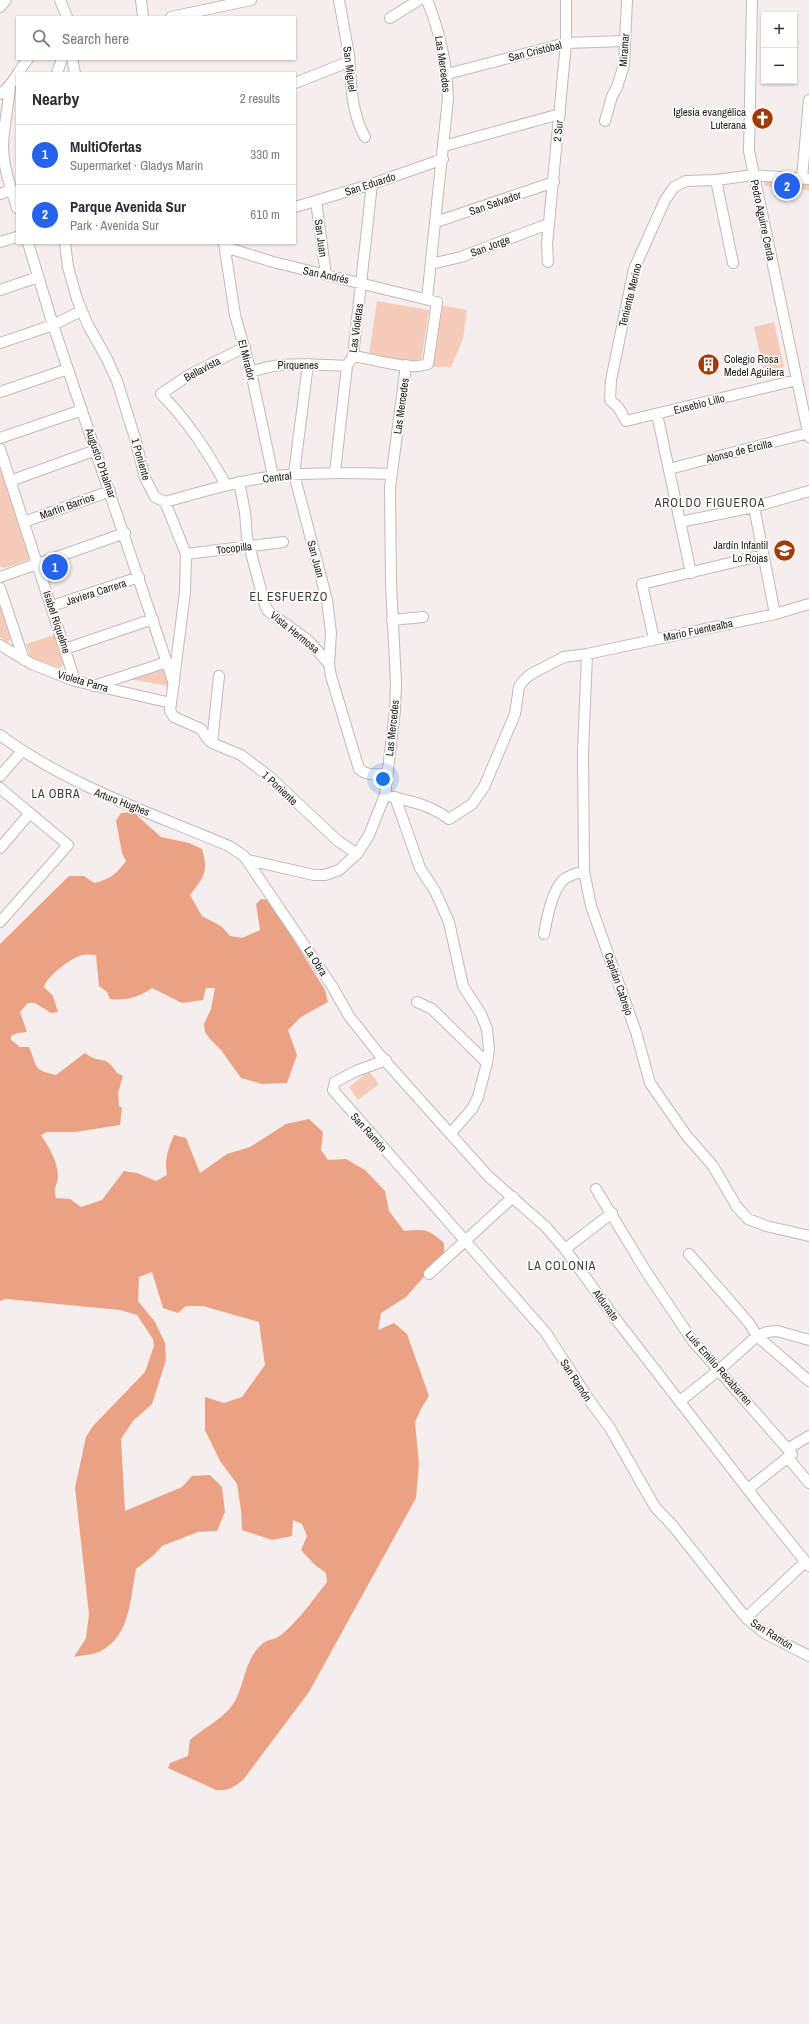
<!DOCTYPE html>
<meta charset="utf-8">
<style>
:root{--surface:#fff;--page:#f7f7f7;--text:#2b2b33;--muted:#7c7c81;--line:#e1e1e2;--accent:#2563eb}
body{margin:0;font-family:"Archivo Narrow",sans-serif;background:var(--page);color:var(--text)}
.controls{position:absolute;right:12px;top:12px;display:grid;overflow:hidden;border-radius:0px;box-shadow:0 1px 3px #0004}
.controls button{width:36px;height:36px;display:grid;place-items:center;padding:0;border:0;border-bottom:1px solid var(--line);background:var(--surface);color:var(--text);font:20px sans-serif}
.you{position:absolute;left:383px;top:779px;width:14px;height:14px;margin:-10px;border:3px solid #fff;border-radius:50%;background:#1a73e8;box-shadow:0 0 0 6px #1a73e833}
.badge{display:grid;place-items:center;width:26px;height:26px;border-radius:50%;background:var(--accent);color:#fff;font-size:13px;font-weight:700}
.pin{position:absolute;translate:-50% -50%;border:2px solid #fff;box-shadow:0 1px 4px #0006}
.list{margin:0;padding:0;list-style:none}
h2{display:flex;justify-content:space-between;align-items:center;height:52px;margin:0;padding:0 16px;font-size:17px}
h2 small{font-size:13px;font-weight:400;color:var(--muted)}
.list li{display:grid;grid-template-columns:26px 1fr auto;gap:12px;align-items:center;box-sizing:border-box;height:60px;padding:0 16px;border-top:1px solid var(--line)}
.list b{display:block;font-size:15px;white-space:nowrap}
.list p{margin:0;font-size:13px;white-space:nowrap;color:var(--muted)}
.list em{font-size:13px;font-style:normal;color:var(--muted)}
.icon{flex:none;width:22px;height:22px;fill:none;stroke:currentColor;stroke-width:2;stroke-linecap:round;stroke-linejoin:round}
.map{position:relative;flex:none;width:809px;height:2024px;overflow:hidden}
.search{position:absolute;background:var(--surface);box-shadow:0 1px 3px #0004;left:16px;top:16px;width:280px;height:44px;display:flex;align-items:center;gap:10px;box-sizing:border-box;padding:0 14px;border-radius:0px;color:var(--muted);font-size:15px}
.panel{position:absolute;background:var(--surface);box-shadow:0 1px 3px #0004;left:16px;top:72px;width:280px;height:172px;border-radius:0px}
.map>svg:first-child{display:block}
.green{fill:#f7cbba}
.forest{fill:#eba184}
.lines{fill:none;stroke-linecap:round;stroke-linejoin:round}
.minor-casing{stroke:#c0bab8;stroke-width:12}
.minor{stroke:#fff;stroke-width:10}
.labels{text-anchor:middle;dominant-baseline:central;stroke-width:3.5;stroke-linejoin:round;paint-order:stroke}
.street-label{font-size:11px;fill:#232120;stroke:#fefdfc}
.poi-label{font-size:11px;fill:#232120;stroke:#fefdfc;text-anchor:end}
.neighbourhood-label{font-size:12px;letter-spacing:1px;fill:#3e3937;stroke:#fefdfc}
</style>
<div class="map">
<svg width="809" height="2024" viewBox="0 0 809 2024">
<rect width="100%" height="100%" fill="#f5eeec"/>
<path class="green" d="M764,181l45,4v5l-44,-4z
M377,301l52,9 -8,53 -52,-8z
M440,305l27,5 -4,29 -12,28h-17l-2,-4z
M774,322l10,45 -20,5 -10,-45z
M0,468l18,52 15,35 -3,5 -26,8 -4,-2z
M0,605l11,33 -3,4 -8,-5z
M54,635l11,28 -5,5 -30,-11 -4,-13z
M166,666l3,9 -1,11 -45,-8z
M369,1071l10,13 -21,16 -9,-13z"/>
<path class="forest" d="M133,812l28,25 28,6 13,6c7,23 2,28 -12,46l12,21 19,10 9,10 12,2 18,-8 -4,-26 5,-5 8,1 56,90 3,12 -27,15 -13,13 9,25 -10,28 -25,1 -21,-6 -20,-28 -11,-11 -5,-7 -1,-8 7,-15 4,-21h-9l-3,12 -21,3 -30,-15c-13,9 -25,13 -42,11l-3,-7 -8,-6 -3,-31c-4,0 -9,-1 -13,0 -11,2 -36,21 -39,32l9,9 5,16 -7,1 -16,-10h-7l-8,9 7,20 -9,1 -7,3v4l9,7h9c9,20 2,22 27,28l29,-22c15,12 20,0 32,20l6,3 -5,17 1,13 3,2 -2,17 -45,7h-28l-6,3c8,12 17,27 17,42 -1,9 -5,11 -2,21l14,1 11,8 21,-7 22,-29 13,2 19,8 11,-6c-3,-15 1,-26 7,-40l12,3 14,35 27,-19 23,-7 36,-23 23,-5 14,13 -2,18 7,10 18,-1 19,11 20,21 4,20 15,20c22,-2 24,-2 40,12v11l-38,43 -25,16 -3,17 16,-7 13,11 22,62 -7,11 -7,15 4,42 -3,34 -107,194 -66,88c-10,8 -15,11 -27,10l-48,-22 2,-5 18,-7 2,-16c16,-14 36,-22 46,-41 9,-18 9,-40 26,-55 5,-5 14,-4 19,-9 18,-15 32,-35 46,-53l-1,-9 -11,-8 -14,-15 6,-14 -5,-12 -9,-4 -1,16 -20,4 -30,-10 -1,-20 -4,-26 -17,-23 -15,-31v-33l19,6 18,-6 23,-32 -6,-43 -56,-16h-17l-8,7 -15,-5 -11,-36 -13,5 -1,24 17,21 10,21 1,17 -14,44 -19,17 -12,18 4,72 57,-24 10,-11 18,-1 12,12 3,25 -8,19 -19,1 -36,14 -8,9 -18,14c-6,29 -5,66 -35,82 -7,4 -19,4 -27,6l12,-19 3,-24 -14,-126 11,-51 7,-11 52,-54 9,-26 -1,-7 -16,-24 -17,-5 -114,-11 -6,2v-357l69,-68h15l10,7c17,-4 22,-9 32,-22l-4,-8 -6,-32 5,-8z"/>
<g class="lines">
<defs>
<path id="minor" d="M60,0l7,17
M141,0l2,17
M339,0l10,55c2,26 2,58 16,82
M427,0c13,32 20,64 21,98l-21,201
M752,0l-3,151 60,286
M0,7l6,-7
M171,17l80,-17
M390,18l29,-18
M72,59l3,14
M57,73l5,-14
M447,74l119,-31 58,-2
M295,83l53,-21
M10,87c-2,19 -6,39 -7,58 0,22 8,43 14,63
M0,94c13,-8 18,-23 28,-35
M605,121l7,-25 5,-9 7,-22 3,-65
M444,146l116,-32
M802,178l7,-78
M716,180l17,83
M0,194l11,-4
M316,201l10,74
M295,207l77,-23 71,-25
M436,222l118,-40
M0,242l17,-5
M28,243l25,82 121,359
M65,243l3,24 9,32 11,26 19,34 10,22 18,57 10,40 10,19 10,5c36,-10 72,-21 110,-26 39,-4 77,-3 116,-2
M224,243l11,72 16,57 22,104
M225,247l48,15 164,40 -9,62c-18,7 -55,-5 -75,-8
M548,262l-1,-18 19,-201v-43
M431,264l30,-7 87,-33
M0,290l38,-13
M0,343l53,-18 28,-14
M308,364l-14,110 33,126 4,33 -2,31 2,12 28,93c8,7 18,5 28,5
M251,372c32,-12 62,-7 96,-6
M797,380l-171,41 -8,-14 -8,-7 1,-20 23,-111 31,-69 9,-13 12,-6 30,-1 37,-5 56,4
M0,392l68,-23
M657,414l34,159
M0,438l82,-28
M0,449l75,232
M669,469l139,-36
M335,472l12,-106 6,-10 19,-172
M10,481l86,-31
M239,482l6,30 2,26 18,67 3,6 41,30 20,23
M226,485c-19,-34 -38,-64 -65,-91l28,-19 56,-28
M165,502l21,52 -1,38 -15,119 4,6 27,12 6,9 5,5 29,12 29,22 68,64 19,13
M754,507l21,107
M24,522l86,-31
M680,522l74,-15 55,-16
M186,554l97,-12
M0,577l125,-44
M0,588l24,72
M52,606l87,-29
M392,620l31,-3
M654,639l-12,-55 121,-29
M0,645l32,19 43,17 96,22
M65,649l88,-30
M587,654l-4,98 1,119 7,35 45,126 14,51 36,52 27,31 24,41 11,12 18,7 43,10
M94,686l73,-24
M0,735c69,51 151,78 229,111l15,10 88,130 17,30 30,38 109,122 58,51 19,22 50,69 148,191 46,57
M212,743l7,-67
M0,776l22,-25
M0,788l68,57 -68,77
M385,795c26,7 41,8 64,24l23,-15 12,-17 31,-73 4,-27 4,-6 8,-7 33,-17 23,-3 188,-40 34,-10
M395,797l25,71 15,23 14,31 14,64 18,28 6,15 2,20 -2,14 -9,34 -6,12 -21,24
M0,848l30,-35
M248,860l66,15h11l14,-5 18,-16 12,-19 16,-40 10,-85 1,-27 -5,-99 -1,-96 16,-123
M544,934c3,-16 8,-43 19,-54 6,-5 14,-7 21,-9
M417,1002l15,7 55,54
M386,1060l-30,11 -21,11 -2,8 213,243 44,68 20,27 45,79 18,19 73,92 20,16 43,22
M596,1189l51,84 45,67 100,114 -44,35
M565,1249l47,-36
M689,1254l60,69 8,13 52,45
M429,1274l84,-77
M680,1401l39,-31 38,-34 10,-4 10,-1 32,9
M789,1448l20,-12
M788,1458l21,25
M746,1618l59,-56"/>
</defs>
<use href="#minor" class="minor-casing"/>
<use href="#minor" class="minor"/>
</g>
<defs>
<symbol id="church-disc" viewBox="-11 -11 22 22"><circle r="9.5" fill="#a03c08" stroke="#fefdfc"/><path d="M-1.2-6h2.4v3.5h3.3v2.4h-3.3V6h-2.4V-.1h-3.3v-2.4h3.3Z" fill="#fff"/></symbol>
<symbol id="building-disc" viewBox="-11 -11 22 22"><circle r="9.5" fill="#a03c08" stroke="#fefdfc"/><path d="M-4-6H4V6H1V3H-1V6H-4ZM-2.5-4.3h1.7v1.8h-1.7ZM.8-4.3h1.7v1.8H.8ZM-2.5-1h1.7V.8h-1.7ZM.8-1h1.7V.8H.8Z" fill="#fff"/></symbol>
<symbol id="school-disc" viewBox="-11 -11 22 22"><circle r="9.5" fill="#a03c08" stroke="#fefdfc"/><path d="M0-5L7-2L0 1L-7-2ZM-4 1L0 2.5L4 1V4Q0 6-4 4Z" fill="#fff"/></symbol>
</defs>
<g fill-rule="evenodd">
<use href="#church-disc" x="750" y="106" width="25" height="25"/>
<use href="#building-disc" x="696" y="352" width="25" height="25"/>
<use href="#school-disc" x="772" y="538" width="25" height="25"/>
</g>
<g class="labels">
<g class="street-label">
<text transform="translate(624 50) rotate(-86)">Miramar</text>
<text transform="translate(535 51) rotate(-14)">San Cristóbal</text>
<text transform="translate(443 64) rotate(82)">Las Mercedes</text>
<text transform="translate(350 69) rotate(83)">San Miguel</text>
<text transform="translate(558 131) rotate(-85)">2 Sur</text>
<text transform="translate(370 184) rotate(-18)">San Eduardo</text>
<text transform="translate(495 203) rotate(-19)">San Salvador</text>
<text transform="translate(763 220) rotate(78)">Pedro Aguirre Cerda</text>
<text transform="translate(321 238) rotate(82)">San Juan</text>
<text transform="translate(490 246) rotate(-21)">San Jorge</text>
<text transform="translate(326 275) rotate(12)">San Andrés</text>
<text transform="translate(630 295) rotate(-76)">Teniente Merino</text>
<text transform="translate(356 328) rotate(-82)">Las Violetas</text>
<text transform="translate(247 360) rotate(76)">El Mirador</text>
<text x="298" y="365">Pirquenes</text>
<text transform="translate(202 369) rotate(-28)">Bellavista</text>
<text transform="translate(699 404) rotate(-14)">Eusebio Lillo</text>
<text transform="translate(401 406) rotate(-82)">Las Mercedes</text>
<text transform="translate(739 451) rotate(-14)">Alonso de Ercilla</text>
<text transform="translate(141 459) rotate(74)">1 Poniente</text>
<text transform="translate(101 463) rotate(71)">Augusto D'Halmar</text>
<text transform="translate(277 477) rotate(-7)">Central</text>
<text transform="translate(67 506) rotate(-20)">Martín Barrios</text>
<text transform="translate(234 548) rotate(-7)">Tocopilla</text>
<text transform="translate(316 559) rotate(75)">San Juan</text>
<text transform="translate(96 592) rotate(-18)">Javiera Carrera</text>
<text transform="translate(57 622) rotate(72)">Isabel Riquelme</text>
<text transform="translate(698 630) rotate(-12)">Mario Fuentealba</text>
<text transform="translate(295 632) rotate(39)">Vista Hermosa</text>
<text transform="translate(83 681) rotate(16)">Violeta Parra</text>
<text transform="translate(392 728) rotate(-84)">Las Mercedes</text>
<text transform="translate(280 788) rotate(43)">1 Poniente</text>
<text transform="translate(122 802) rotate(21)">Arturo Hughes</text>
<text transform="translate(316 961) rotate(57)">La Obra</text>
<text transform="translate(619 984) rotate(71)">Capitán Cabrejo</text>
<text transform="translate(369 1132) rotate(48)">San Ramón</text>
<text transform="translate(606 1305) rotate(54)">Aldunate</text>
<text transform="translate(719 1368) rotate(49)">Luis Emilio Recabarren</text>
<text transform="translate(576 1380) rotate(57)">San Ramón</text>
<text transform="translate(772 1634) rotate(32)">San Ramón</text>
</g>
<g class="poi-label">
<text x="746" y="112">Iglesia evangélica<tspan x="746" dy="13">Luterana</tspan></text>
<text x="724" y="359" text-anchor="start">Colegio Rosa<tspan x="724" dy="13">Medel Aguilera</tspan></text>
<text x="768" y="545">Jardín Infantil<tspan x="768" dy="13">Lo Rojas</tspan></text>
</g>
<g class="neighbourhood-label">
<text x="710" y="503">AROLDO FIGUEROA</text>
<text x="289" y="597">EL ESFUERZO</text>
<text x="56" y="794">LA OBRA</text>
<text x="562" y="1266">LA COLONIA</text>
</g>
</g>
</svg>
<div class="controls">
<button>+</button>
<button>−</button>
</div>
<div class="you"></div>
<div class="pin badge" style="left:55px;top:567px">1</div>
<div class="pin badge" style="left:787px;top:186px">2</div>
<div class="search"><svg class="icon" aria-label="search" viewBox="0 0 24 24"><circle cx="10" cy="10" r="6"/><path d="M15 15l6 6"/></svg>Search here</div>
<section class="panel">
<h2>Nearby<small>2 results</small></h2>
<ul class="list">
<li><span class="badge">1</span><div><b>MultiOfertas</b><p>Supermarket · Gladys Marin</p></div><em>330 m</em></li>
<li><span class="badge">2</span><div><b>Parque Avenida Sur</b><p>Park · Avenida Sur</p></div><em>610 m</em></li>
</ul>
</section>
</div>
